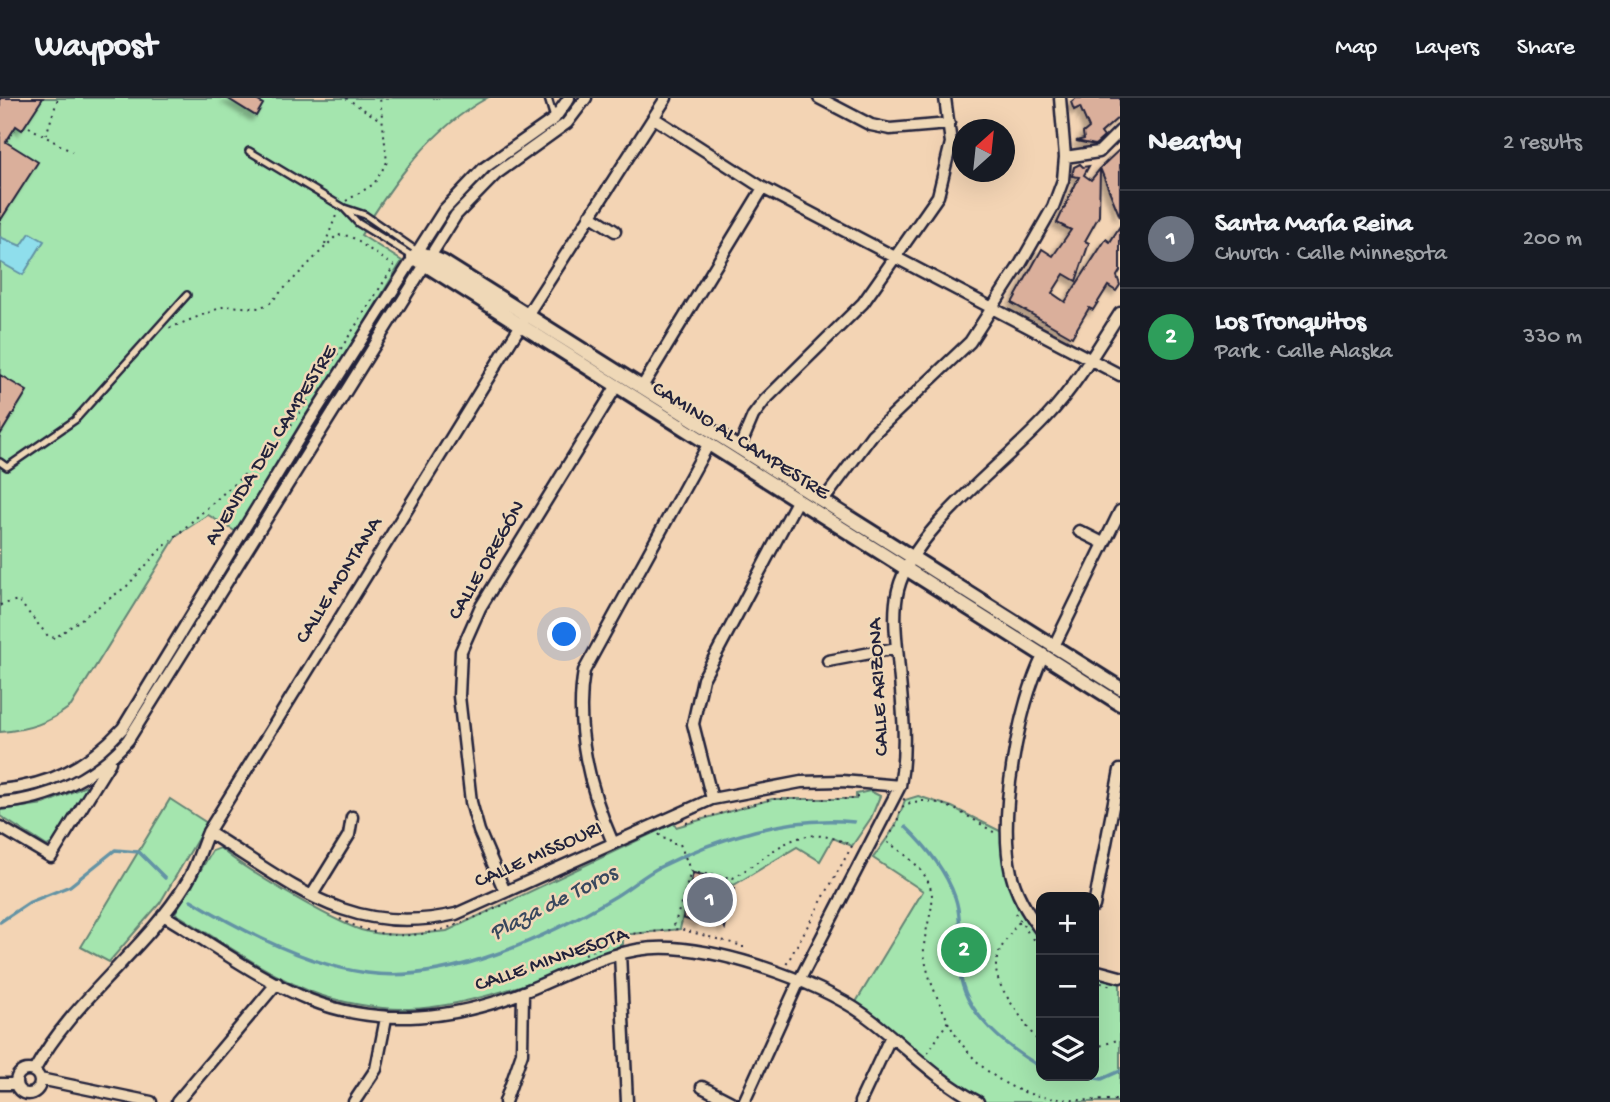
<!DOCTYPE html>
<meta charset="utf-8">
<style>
:root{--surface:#171b24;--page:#242831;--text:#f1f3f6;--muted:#9ea1a6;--line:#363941;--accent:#d93025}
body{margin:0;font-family:"Gochi Hand",sans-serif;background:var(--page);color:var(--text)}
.controls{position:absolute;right:21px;bottom:21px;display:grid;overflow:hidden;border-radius:14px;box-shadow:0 7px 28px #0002}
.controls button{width:63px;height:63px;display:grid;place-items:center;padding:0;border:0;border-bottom:2px solid var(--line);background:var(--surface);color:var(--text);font:35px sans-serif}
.compass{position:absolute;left:952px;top:21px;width:63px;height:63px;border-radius:50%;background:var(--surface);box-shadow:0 7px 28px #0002;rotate:27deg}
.you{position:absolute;left:565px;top:537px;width:24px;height:24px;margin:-18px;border:5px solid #fff;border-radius:50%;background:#1a73e8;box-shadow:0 0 0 10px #1a73e833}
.badge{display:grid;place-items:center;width:46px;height:46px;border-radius:50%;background:var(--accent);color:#fff;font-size:23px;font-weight:700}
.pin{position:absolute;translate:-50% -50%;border:4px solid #fff;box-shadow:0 2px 7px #0006}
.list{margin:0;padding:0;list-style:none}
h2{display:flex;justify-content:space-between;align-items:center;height:91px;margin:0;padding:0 28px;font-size:30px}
h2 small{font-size:23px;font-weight:400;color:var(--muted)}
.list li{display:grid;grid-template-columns:46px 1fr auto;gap:21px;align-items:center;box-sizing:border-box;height:98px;padding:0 28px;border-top:2px solid var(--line)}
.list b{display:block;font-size:26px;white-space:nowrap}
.list p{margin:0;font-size:23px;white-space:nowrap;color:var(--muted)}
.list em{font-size:23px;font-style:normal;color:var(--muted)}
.icon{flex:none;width:38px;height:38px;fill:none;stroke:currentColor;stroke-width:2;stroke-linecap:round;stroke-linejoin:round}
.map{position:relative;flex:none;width:1120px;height:1004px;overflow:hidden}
header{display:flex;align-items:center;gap:42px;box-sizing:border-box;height:98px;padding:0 35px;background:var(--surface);border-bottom:2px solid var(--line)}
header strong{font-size:33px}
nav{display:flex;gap:38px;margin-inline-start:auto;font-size:24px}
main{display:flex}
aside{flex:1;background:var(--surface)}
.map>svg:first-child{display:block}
.green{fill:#a4e5ae;stroke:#638474;stroke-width:2}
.water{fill:#8fdeec;stroke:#6393a5;stroke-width:2}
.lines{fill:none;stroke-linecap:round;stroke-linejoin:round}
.stream{stroke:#6393a5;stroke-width:3.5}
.building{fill:#daaf9b;stroke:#22223b;stroke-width:2;filter:url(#shadow)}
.service-casing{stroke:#22223b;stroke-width:10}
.minor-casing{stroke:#22223b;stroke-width:15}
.tertiary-casing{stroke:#22223b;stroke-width:18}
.path{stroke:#22223b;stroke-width:2;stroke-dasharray:2 5;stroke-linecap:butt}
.service{stroke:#efd8b7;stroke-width:5}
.minor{stroke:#efd8b7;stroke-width:10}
.tertiary{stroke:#efd8b7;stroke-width:12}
.labels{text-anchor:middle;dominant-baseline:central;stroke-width:5;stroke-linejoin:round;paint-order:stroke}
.street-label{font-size:21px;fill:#22223b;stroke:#efd8b7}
.water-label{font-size:23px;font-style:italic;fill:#38485e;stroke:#efd8b7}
</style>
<header>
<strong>Waypost</strong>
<nav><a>Map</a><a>Layers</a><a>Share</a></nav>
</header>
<main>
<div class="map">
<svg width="1120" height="1004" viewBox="0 0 1120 1004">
<defs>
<filter id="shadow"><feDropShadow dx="-4.5" dy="4.5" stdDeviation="2" flood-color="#0004"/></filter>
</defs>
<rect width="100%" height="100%" fill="#f3d4b4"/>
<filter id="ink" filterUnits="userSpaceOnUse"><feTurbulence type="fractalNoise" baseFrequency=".0143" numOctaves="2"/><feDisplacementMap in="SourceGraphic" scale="14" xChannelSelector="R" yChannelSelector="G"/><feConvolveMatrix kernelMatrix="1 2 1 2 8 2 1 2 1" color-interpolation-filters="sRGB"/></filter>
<g filter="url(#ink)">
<path class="green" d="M0,0h487c-56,31 -94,84 -126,137l41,26 -164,272 -30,-18 -31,20 -106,171c-22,17 -43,24 -71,26z
M88,687l2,1 -31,53 -12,7 -47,-30v-6l44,-6z
M870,693l10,5 -9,22 -19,28 -19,-8 -13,23 -23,-14 -63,38 -41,-12 -13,56 -57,6v9c-50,27 -156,64 -214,65 -28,1 -74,-7 -100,-18 -44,-18 -93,-53 -134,-78l37,-62 8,-3c23,21 111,72 141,82 27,8 58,4 86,1l227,-108 2,4 96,-28h84v-5z
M918,698l34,11 54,27 15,70 20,29v143h53v-108l26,6v128h-143l-124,-95 70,-116 -50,-33 22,-31 10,-27z
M170,701l37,24 -47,80 -51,59 -28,-15z"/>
<path class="water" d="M30,135l14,8 -21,34 -23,-13v-25l21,9z"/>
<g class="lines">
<path class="stream" d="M906,729c21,20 39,42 49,70 8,23 3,51 5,75 4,42 48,76 81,95
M191,802c51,31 116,65 176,73 81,11 181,-36 249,-77 15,-9 28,-21 44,-29 57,-29 130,-52 194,-45
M0,824l30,-20 40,-16 45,-36 24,2 26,26
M1083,978l19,3 18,-8"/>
</g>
<path class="building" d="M0,0h43l-21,32 -6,-4 -10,16 32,20 -38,59z
M227,0h26l10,6 -7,12z
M1076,0h44v18l-19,17 3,4 -9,8 -19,-4 8,-2 -1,-6 6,-5 -9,-21 -6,3 -3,-8z
M1120,51v68l-20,-49z
M1080,66l3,3 6,-1 -5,9 7,5 9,-11 -1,47 -14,25 4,2 -13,38 -12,-7 -12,19 13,9 41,-63 4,3 10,-16v45l-3,5 3,9 -4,6 -8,-5 -15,24 -4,-2 -17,29 -60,-34 30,-54 11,7 18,-26 -14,-7 22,-46 -7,-1 2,-9z
M0,277l27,16 -27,44z
M693,775l21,4 20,11 -9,40 -4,-9 -18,-4 -3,9 -17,-6z"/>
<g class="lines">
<defs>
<path id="service" d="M548,0l6,20
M249,53l95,57 21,7 52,36
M344,110l14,15 54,33
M0,364l7,5 68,-47 112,-125"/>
<path id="minor" d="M819,0l52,27 19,4 59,-5
M654,20l109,70 357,187
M1065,59l34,-5 21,-21
M590,117l25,16
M642,289l121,-199
M739,351l14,-33 12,-16 98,-97 75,-107 13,-53 -6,-45
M823,403l49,-66 98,-93 51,-79 32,-56 10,-27 2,-23 -5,-59
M1079,433l24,12
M1054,548l66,-135
M828,563l69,-13
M0,692c52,-5 87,-23 123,-62l183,-301 138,-217 40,-42 70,-49 15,-21
M712,701l-19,-75 10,-45 94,-178
M0,705c49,-3 96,-26 128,-63l328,-525 40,-41 71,-51 19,-25
M0,729l51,30 59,-95
M208,734c86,53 141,106 248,82l256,-115 89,-17 41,-1 58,5
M613,745c-23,-52 -39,-115 -29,-172l124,-226
M505,794l-26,-61 -8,-29 -12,-106 2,-45 19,-43 136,-221
M312,797l37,-60 3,-18
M1094,808l26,-136
M163,817c48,28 96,64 147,85 71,28 148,19 216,-9 47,-19 94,-47 146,-43 60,4 155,36 202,74 34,27 64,59 104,80
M1041,833c-13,-17 -25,-36 -30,-58 -13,-57 7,-165 32,-217
M620,855l7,149
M1094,872l26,7
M16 984a12 12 0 1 1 24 0a12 12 0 1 1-24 0Z
M34,973c39,-72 110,-119 153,-189 9,-15 14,-33 21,-50l319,-517 139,-217
M40,981l111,23
M0,986h16
M702,989l29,15
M177,1004l100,-119
M354,1004l22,-33 10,-51
M505,1004l17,-49 1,-61
M744,1004l55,-121 101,-195c7,-39 3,-76 -1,-116 -2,-27 -7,-54 -1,-80 15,-61 105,-125 148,-172 29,-31 51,-69 74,-105
M860,1004l31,-66"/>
<path id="tertiary" d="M419,154l24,10 677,426
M413,159l707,447"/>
</defs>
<use href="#service" class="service-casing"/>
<use href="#minor" class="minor-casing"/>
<use href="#tertiary" class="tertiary-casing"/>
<path class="path" d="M346,0l34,22
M29,29l43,25
M46,37l12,-37
M346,103l28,-17 13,-22 -7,-64
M325,146l12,-31
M0,507l18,-5 30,36 7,2 72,-52 32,-35 114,-102 24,-32 97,-151 -44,-30 -13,-1 -67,68 -11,5 -34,-2 -58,23
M903,701l7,3
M686,725l86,-24h85v-6
M659,736l4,5 6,-1 2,6h9l11,28 -18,57
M691,774l42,6c44,-26 65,-60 119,-32l-66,119
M1015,815l14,21
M340,821c65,33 110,10 170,-17
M1019,824c-30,39 -31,49 -1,91 7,9 13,22 23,30
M1033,840l8,9
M585,856l38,-16 -1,-3 58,-6 63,17v4
M1094,883l18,5
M948,924c16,31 45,60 79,71 28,9 64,7 93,7
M1094,950l26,-9
M928,955l20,-32c-10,-22 -21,-43 -24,-68 -1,-16 6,-33 8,-49 3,-29 -25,-49 -46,-63l9,-14 7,-20c30,-19 69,12 95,27"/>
<use href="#service" class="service"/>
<use href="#minor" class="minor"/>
<use href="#tertiary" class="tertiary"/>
</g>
</g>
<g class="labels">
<g class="street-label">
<text transform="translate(740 344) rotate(32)">CAMINO AL CAMPESTRE</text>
<text transform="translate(272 348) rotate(-58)">AVENIDA DEL CAMPESTRE</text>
<text transform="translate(488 463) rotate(-60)">CALLE OREGÓN</text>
<text transform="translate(340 483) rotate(-58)">CALLE MONTANA</text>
<text transform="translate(880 589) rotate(-93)">CALLE ARIZONA</text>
<text transform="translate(539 758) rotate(-24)">CALLE MISSOURI</text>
<text transform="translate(552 863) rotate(-19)">CALLE MINNESOTA</text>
</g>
<g class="water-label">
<text transform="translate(554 806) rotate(-27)">Plaza de Toros</text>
</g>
</g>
</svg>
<div class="controls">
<button>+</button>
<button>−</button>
<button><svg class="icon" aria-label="layers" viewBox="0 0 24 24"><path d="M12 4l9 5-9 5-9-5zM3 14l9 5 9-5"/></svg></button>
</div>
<svg class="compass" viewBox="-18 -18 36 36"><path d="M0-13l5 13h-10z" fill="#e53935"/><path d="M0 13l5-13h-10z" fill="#9ea1a6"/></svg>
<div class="you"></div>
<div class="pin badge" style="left:710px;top:802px;background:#6b7280">1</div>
<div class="pin badge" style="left:964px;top:852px;background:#2e9e5b">2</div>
</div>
<aside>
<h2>Nearby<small>2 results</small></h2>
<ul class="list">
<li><span class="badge" style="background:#6b7280">1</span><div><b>Santa María Reina</b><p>Church · Calle Minnesota</p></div><em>200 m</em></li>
<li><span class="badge" style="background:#2e9e5b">2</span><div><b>Los Tronquitos</b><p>Park · Calle Alaska</p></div><em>330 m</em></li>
</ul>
</aside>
</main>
